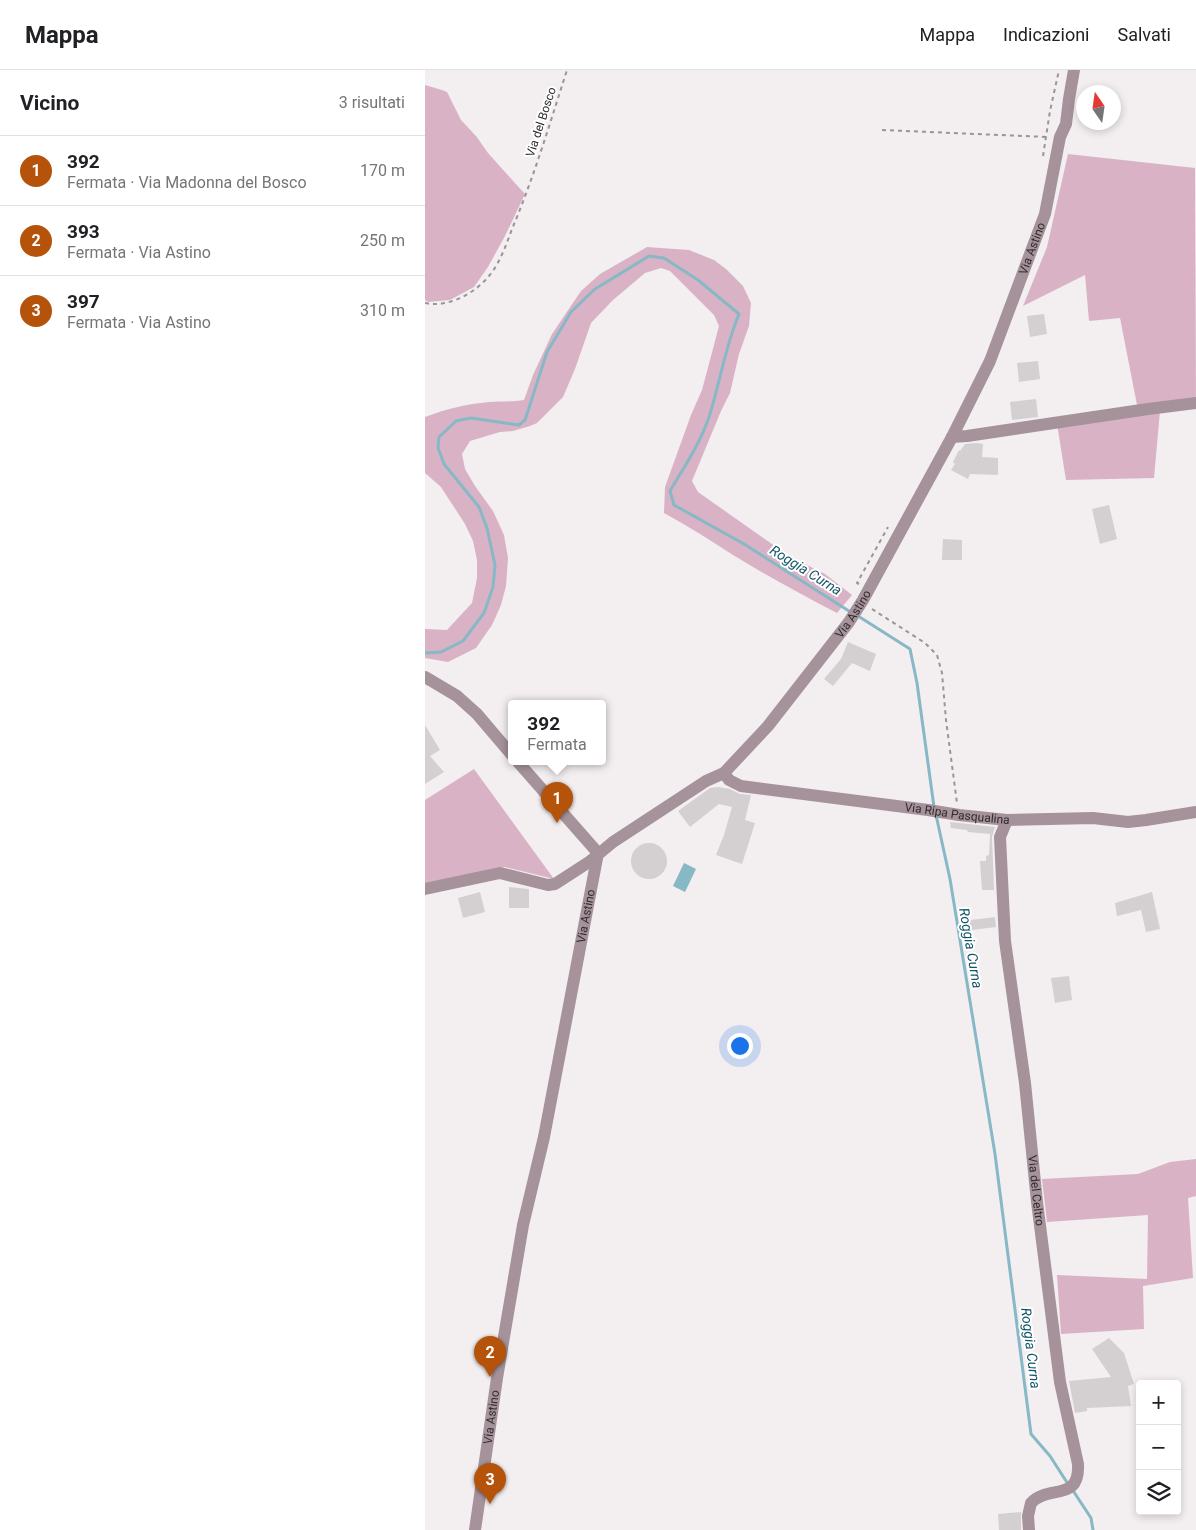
<!DOCTYPE html>
<html lang="it">
<meta charset="utf-8">
<style>
:root{--surface:#fff;--page:#f2f2f2;--text:#202124;--muted:#757577;--line:#e0e0e0;--accent:#b45309}
body{margin:0;font-family:Roboto,sans-serif;background:var(--page);color:var(--text)}
.controls{position:absolute;right:15px;bottom:15px;display:grid;overflow:hidden;border-radius:5px;box-shadow:0 2px 8px #0003}
.controls button{width:45px;height:45px;display:grid;place-items:center;padding:0;border:0;border-bottom:1px solid var(--line);background:var(--surface);color:var(--text);font:25px sans-serif}
.compass{position:absolute;left:651px;top:15px;width:45px;height:45px;border-radius:50%;background:var(--surface);box-shadow:0 2px 8px #0003;rotate:347deg}
.you{position:absolute;left:314px;top:975px;width:18px;height:18px;margin:-12px;border:4px solid #fff;border-radius:50%;background:#1a73e8;box-shadow:0 0 0 8px #1a73e833}
.badge{display:grid;place-items:center;width:32px;height:32px;border-radius:50%;background:var(--accent);color:#fff;font-size:16px;font-weight:700}
.pin{position:absolute;translate:-50% -41px;filter:drop-shadow(0 1px 2px #0008)}
.pin::after{content:'';position:absolute;top:26px;width:18px;height:15px;background:inherit;clip-path:polygon(0 0,100% 0,50% 100%)}
.popup{position:absolute;left:83px;top:630px;width:98px;height:65px;box-sizing:border-box;display:grid;place-content:center;border-radius:5px;background:var(--surface);filter:drop-shadow(0 1px 4px #0005);font-size:16px;white-space:nowrap;color:var(--muted)}
.popup b{font-size:19px;color:var(--text)}
.popup::after{content:'';position:absolute;left:50%;top:100%;margin-left:-10px;border:10px solid transparent;border-top-color:var(--surface)}
.list{margin:0;padding:0;list-style:none}
h2{display:flex;justify-content:space-between;align-items:center;height:65px;margin:0;padding:0 20px;font-size:21px}
h2 small{font-size:16px;font-weight:400;color:var(--muted)}
.list li{display:grid;grid-template-columns:32px 1fr auto;gap:15px;align-items:center;box-sizing:border-box;height:70px;padding:0 20px;border-top:1px solid var(--line)}
.list b{display:block;font-size:19px;white-space:nowrap}
.list p{margin:0;font-size:16px;white-space:nowrap;color:var(--muted)}
.list em{font-size:16px;font-style:normal;color:var(--muted)}
.icon{flex:none;width:28px;height:28px;fill:none;stroke:currentColor;stroke-width:2;stroke-linecap:round;stroke-linejoin:round}
.map{position:relative;flex:none;width:771px;height:1460px;overflow:hidden}
header{display:flex;align-items:center;gap:30px;box-sizing:border-box;height:70px;padding:0 25px;background:var(--surface);border-bottom:1px solid var(--line)}
header strong{font-size:24px}
nav{display:flex;gap:28px;margin-inline-start:auto;font-size:18px}
main{display:flex}
aside{flex:1;background:var(--surface)}
.map>svg:first-child{display:block}
.green{fill:#d9b3c5}
.water{fill:#86b8c6}
.lines{fill:none;stroke-linecap:round;stroke-linejoin:round}
.stream{stroke:#86b8c6;stroke-width:3}
.building{fill:#d4cfd1}
.path{stroke:#999597;stroke-width:2;stroke-dasharray:4 4;stroke-linecap:butt}
.minor{stroke:#a5929a;stroke-width:12}
.labels{text-anchor:middle;dominant-baseline:central;stroke-width:4;stroke-linejoin:round;paint-order:stroke}
.street-label{font-size:12px;fill:#2e2c2d;stroke:#fff}
.water-label{font-size:14px;font-style:italic;fill:#115666;stroke:#fff}
</style>
<header>
<strong>Mappa</strong>
<nav><a>Mappa</a><a>Indicazioni</a><a>Salvati</a></nav>
</header>
<main>
<aside>
<h2>Vicino<small>3 risultati</small></h2>
<ul class="list">
<li><span class="badge">1</span><div><b>392</b><p>Fermata · Via Madonna del Bosco</p></div><em>170 m</em></li>
<li><span class="badge">2</span><div><b>393</b><p>Fermata · Via Astino</p></div><em>250 m</em></li>
<li><span class="badge">3</span><div><b>397</b><p>Fermata · Via Astino</p></div><em>310 m</em></li>
</ul>
</aside>
<div class="map">
<svg width="771" height="1460" viewBox="0 0 771 1460">
<rect width="100%" height="100%" fill="#f3eef0"/>
<path class="green" d="M0,15l17,5 5,2 14,28 15,16 12,17 37,41 -20,42 -17,31 -14,20 -24,13 -22,2 -3,-2z
M643,84l127,14 1,235 -36,8 -6,67 -88,2 -9,-56 81,-14 -18,-92 -31,3 -4,-46 -62,31 24,-59z
M222,177l42,3 25,10 12,9 17,17 8,17 -2,23 -10,28 -9,39 -9,18 -29,70 6,11 91,64 36,18 27,21 -15,18c-35,-18 -70,-37 -104,-58 -23,-15 -45,-29 -69,-42l1,-26 26,-72 11,-25 17,-64 -5,-11 -44,-44 -9,-3 -16,5 -32,27 -22,23 -16,46 -12,28 -26,26 -7,3 -17,5 -13,1 -30,9 -8,13 3,15 10,17 18,25 11,24 4,23 -2,28 -5,19 -9,20 -16,23 -28,14 -23,-4v-29l22,1 25,-27 5,-25v-18l-4,-19 -8,-17 -24,-37 -16,-14v-56c21,-8 42,-13 64,-15 12,-1 23,0 35,-2l9,-25 19,-41 29,-43 19,-17z
M49,699l80,110 -49,-12 -80,16v-83z
M771,1089v37l-8,2 5,80 -50,8 1,43 -83,5 -4,-59 90,4 1,-64 -101,7 -5,-43 96,-5 32,-12z"/>
<path class="water" d="M259,793l12,6 -11,23 -12,-6z"/>
<g class="lines">
<path class="stream" d="M433,546l52,33 7,34 17,124
M0,583l16,-1 22,-11 21,-28 9,-26 2,-22 -8,-37 -8,-21 -35,-43 -6,-16 1,-11 17,-16 15,-3 48,7 6,-5 22,-68 24,-40 24,-23 54,-33 15,2 34,22 41,34c-14,33 -19,69 -30,103 -9,27 -25,50 -39,74l4,14 70,39 108,69
M511,745l14,64 45,275 36,280 19,22 18,28
M647,1419l19,29 2,12"/>
</g>
<path class="building" d="M619,244l3,20 -17,3 -3,-21z
M613,291l2,18 -21,3 -2,-19z
M611,329l2,18 -26,3 -2,-18z
M552,373l6,1 -1,13 16,1v17l-28,-1 -2,5 -17,-9 4,-6 -2,-2 6,-12 1,1 5,-7z
M684,435l8,34 -17,5 -8,-35z
M518,469l19,1v20h-20z
M423,572l28,12 -6,17 -18,-8 -19,23 -9,-7 17,-20z
M0,655l15,25 -10,6 14,16 -19,12z
M293,717l12,2 10,5 11,1 -6,25 10,3 -13,41 -26,-9 8,-20 8,-28 -13,-3 -29,23 -12,-16 32,-23z
M525,752l45,5 -3,10 2,53h-12l-2,-29h6v-5l3,-1 1,-21 -22,-2 -1,-2 -16,-2z
M206 791a18 18 0 1 1 36 0a18 18 0 1 1-36 0Z
M84,817l20,2v19h-20z
M55,822l5,20 -22,6 -5,-20z
M727,822l8,37 -14,3 -5,-22 -24,6 -2,-13z
M570,847l1,10 -32,4 -1,-10z
M644,906l3,24 -17,3 -4,-25z
M684,1268l15,15 10,31 -6,2 3,20 -44,2v3l-12,2 -6,-32 42,-4 -19,-28z
M596,1442v18h-22l-1,-16z"/>
<g class="lines">
<path class="path" d="M457,60l165,7
M618,86l7,-45 9,-41
M0,233c23,5 49,-9 64,-27 11,-13 17,-31 23,-47 22,-52 38,-106 55,-159
M434,514l-2,-1 31,-56
M447,539l53,34 12,12 5,18 4,47 11,83"/>
<g class="minor">
<path d="M527,367l15,-1 181,-27 48,-6"/>
<path d="M0,607l32,19 20,18 35,41"/>
<path d="M93,692l80,91"/>
<path id="s1" d="M299,703l5,7 12,6 187,24 31,5 48,5 86,-2 35,4 18,-2 50,-8"/>
<path id="s2" d="M582,750l-7,17 5,104 20,142 12,119 23,180 18,82c2,39 -30,20 -47,39l-3,13 1,14"/>
<path id="s3" d="M0,819l75,-16 48,12 7,-1 34,-22 24,-20 93,-61 18,-8 44,-47 81,-104 14,-22 89,-163 38,-76 55,-147 15,-77 6,-13 3,-25 5,-29"/>
<path id="s4" d="M50,1460l22,-152 26,-153 21,-88 54,-284"/>
</g>
</g>
<g class="labels">
<g class="street-label">
<text transform="translate(116 52) rotate(-72)">Via del Bosco</text>
<text stroke="none"><textPath href="#s3" startOffset="949">Via Astino</textPath></text>
<text stroke="none"><textPath href="#s3" startOffset="541">Via Astino</textPath></text>
<text stroke="none"><textPath href="#s1" startOffset="240">Via Ripa Pasqualina</textPath></text>
<text stroke="none"><textPath href="#s4" startOffset="624">Via Astino</textPath></text>
<text stroke="none"><textPath href="#s2" startOffset="374">Via del Celtro</textPath></text>
<text stroke="none"><textPath href="#s4" startOffset="114">Via Astino</textPath></text>
</g>
<g class="water-label">
<text transform="translate(381 500) rotate(32)">Roggia Curna</text>
<text transform="translate(546 878) rotate(80)">Roggia Curna</text>
<text transform="translate(606 1278) rotate(83)">Roggia Curna</text>
</g>
</g>
</svg>
<div class="controls">
<button>+</button>
<button>−</button>
<button><svg class="icon" aria-label="layers" viewBox="0 0 24 24"><path d="M12 4l9 5-9 5-9-5zM3 14l9 5 9-5"/></svg></button>
</div>
<svg class="compass" viewBox="-18 -18 36 36"><path d="M0-13l5 13h-10z" fill="#e53935"/><path d="M0 13l5-13h-10z" fill="#757577"/></svg>
<div class="you"></div>
<div class="pin badge" style="left:132px;top:753px">1</div>
<div class="popup"><b>392</b>Fermata</div>
<div class="pin badge" style="left:65px;top:1307px">2</div>
<div class="pin badge" style="left:65px;top:1434px">3</div>
</div>
</main>
